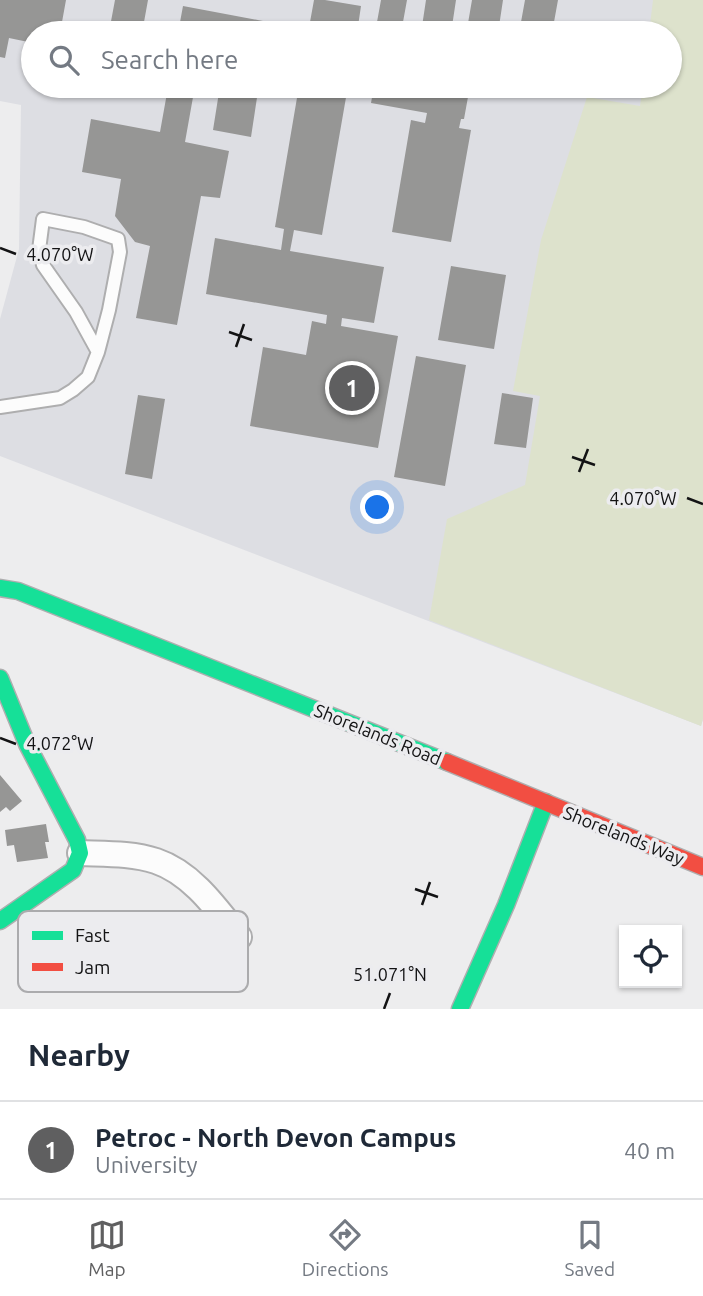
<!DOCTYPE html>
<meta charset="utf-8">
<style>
:root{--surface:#fff;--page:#f6f6f7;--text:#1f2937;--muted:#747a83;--line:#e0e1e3;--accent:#5f5f60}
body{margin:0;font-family:Ubuntu,sans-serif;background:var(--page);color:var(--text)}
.controls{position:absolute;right:21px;bottom:21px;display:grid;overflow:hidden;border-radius:0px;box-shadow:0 2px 5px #0004}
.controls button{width:63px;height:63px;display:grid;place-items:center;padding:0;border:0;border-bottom:2px solid var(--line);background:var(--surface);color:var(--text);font:35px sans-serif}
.you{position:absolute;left:378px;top:508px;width:24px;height:24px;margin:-18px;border:5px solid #fff;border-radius:50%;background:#1a73e8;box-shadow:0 0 0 10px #1a73e833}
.badge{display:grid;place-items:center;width:46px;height:46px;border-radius:50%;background:var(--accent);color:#fff;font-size:23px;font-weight:700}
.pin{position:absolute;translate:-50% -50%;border:4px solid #fff;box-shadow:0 2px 7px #0006}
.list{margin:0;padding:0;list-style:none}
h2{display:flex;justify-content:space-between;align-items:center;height:91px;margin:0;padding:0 28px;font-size:30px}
h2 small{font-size:23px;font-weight:400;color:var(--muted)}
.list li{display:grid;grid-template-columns:46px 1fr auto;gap:21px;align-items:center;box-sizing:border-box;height:98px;padding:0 28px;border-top:2px solid var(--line)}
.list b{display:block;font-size:26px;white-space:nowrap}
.list p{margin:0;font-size:23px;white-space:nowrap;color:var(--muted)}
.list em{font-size:23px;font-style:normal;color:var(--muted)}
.icon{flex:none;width:38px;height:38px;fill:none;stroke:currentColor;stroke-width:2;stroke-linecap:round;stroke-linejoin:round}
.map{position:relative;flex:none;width:703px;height:1009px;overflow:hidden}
.search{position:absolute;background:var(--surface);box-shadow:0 2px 5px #0004;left:21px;right:21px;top:21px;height:77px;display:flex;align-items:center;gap:18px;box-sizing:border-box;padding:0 24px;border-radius:38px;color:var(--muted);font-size:26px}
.sheet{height:189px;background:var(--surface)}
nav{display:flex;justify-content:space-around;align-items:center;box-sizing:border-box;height:98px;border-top:2px solid var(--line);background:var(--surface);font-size:19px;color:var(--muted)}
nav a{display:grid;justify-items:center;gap:4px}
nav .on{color:var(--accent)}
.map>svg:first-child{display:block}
.built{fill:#dddee3;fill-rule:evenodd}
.green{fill:#dde2cc}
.building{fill:#969695}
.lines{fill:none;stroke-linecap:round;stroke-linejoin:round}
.lane-casing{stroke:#aeaeaf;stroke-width:16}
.street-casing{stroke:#aeaeaf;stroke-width:28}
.fast-casing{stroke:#aeaeaf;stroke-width:19}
.jam-casing{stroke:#aeaeaf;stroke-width:19}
.lane{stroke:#fcfcfc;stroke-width:12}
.street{stroke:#fcfcfc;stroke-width:24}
.fast{stroke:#16e098;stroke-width:16}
.jam{stroke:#f24e42;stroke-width:16}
.ticks{fill:none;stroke:#131314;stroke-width:2.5}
.labels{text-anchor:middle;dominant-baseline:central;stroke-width:7;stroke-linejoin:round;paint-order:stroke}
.street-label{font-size:18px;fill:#131314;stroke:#ececef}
.key{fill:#ececef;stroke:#ababad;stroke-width:2}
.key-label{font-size:19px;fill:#131314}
.ticks-label{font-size:18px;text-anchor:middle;fill:#131314;stroke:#ececef;stroke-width:7;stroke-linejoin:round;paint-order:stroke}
</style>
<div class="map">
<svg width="703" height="1009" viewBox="0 0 703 1009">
<rect width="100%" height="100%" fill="#ededee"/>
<path class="built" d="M0,0h703v719l-2,7 -701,-270v-137l19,-70 2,-144 -21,-4zM33,33h637v53h-637z"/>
<path class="green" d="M653,0h50v719l-2,7 -272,-106 18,-101 78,-34 15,-89 -27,-5 28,-151 46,-143 53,9 3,-20h27v-53h-21z"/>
<path class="building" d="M0,0h66l-6,33h-27v10l-24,-5 -4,20 -5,-1z
M115,0h33l-6,33h-58l1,-6 24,5z
M314,0h11l36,6 -4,27h-49z
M381,0h26l-6,33h-26z
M426,0h30l-5,33h-30z
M472,0h31l-5,33 -31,-4z
M525,0h33l-6,33h-33z
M183,6l85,16 -2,11h-88z
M134,86h61l-10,56 44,9 -9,47 -19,-2 -24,129 -41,-7 14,-72 -15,-4 -20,-26 6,-37 -39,-7 9,-53 69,13 7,-39 -33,-6z
M220,86l38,5 -7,46 -38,-7z
M299,86h49l-26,149 -28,-5 -4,21 94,16 -10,56 -32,-5 -1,8 57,10 -20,112 -128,-22 13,-79 43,8 6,-34 14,3 1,-9 -121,-21 9,-56 66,12 3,-21 -9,-2z
M374,86h96l-6,33h-3l-2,9 12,2 -20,112 -59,-10 19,-112 14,3 2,-10 -56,-10z
M451,266l55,9 -12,74 -56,-9z
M416,356l50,9 -21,121 -51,-9z
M502,393l31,5 -7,50 -32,-4z
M138,395l27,4 -13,80 -27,-5z
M0,775l22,26 -12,10 -4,-4 -6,5z
M46,824l3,18h-4l3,16 -31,4 -3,-17 -7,1 -2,-16z"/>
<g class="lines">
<defs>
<path id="lane" d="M0,407l60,-9 13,-8 15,-13 10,-25 11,-42 11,-58 -2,-13 -34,-12 -41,-8 -4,31 4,15 33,47 22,40"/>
<path id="street" d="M80,853c25,1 52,0 76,8 36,12 61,48 83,76"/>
<path id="fast" d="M0,588l18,3 429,171
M0,678l27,66 50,96 3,13 -7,17 -73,51
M460,1009l46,-104 40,-103"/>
<path id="jam" d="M447,762l256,105"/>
</defs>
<use href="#lane" class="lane-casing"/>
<use href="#street" class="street-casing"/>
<use href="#fast" class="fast-casing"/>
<use href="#jam" class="jam-casing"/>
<use href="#lane" class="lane"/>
<use href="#street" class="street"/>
<use href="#fast" class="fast"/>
<use href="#jam" class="jam"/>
</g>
<path class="ticks" d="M0,248l16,6M229,332l23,8M236,347l8,-23M572,457l23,8M579,472l9,-23M687,498l16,6M0,738l16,6M415,889l23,8M422,905l8,-23M384,1009l6,-16"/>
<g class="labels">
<g class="street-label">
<text transform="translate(378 734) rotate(22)">Shorelands Road</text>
<text transform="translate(624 835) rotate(22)">Shorelands Way</text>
</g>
</g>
<rect x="18" y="911" width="230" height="81" rx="10" class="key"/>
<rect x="32" y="931" width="31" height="9" fill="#16e098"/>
<rect x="32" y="963" width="31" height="8" fill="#f24e42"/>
<g class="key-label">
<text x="75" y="942">Fast</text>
<text x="75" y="974">Jam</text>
</g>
<g class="ticks-label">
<text x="60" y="261">4.070°W</text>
<text x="643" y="505">4.070°W</text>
<text x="60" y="750">4.072°W</text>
<text x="390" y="981">51.071°N</text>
</g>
</svg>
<div class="controls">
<button><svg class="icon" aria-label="locate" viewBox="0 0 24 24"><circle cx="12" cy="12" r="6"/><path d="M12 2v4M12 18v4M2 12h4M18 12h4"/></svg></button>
</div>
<div class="you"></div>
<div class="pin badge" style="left:352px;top:388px">1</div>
<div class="search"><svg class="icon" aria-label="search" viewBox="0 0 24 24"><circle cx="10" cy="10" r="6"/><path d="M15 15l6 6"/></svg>Search here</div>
</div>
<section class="sheet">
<h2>Nearby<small></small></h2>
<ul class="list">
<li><span class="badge">1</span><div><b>Petroc - North Devon Campus</b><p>University</p></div><em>40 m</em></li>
</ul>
</section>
<nav>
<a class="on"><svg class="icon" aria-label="map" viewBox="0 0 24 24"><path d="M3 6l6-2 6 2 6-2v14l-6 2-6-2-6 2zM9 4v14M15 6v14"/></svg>Map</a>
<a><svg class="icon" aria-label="directions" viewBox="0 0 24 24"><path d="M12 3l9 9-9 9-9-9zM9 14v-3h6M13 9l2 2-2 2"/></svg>Directions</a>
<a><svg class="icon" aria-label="saved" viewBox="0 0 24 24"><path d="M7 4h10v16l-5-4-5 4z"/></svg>Saved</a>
</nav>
